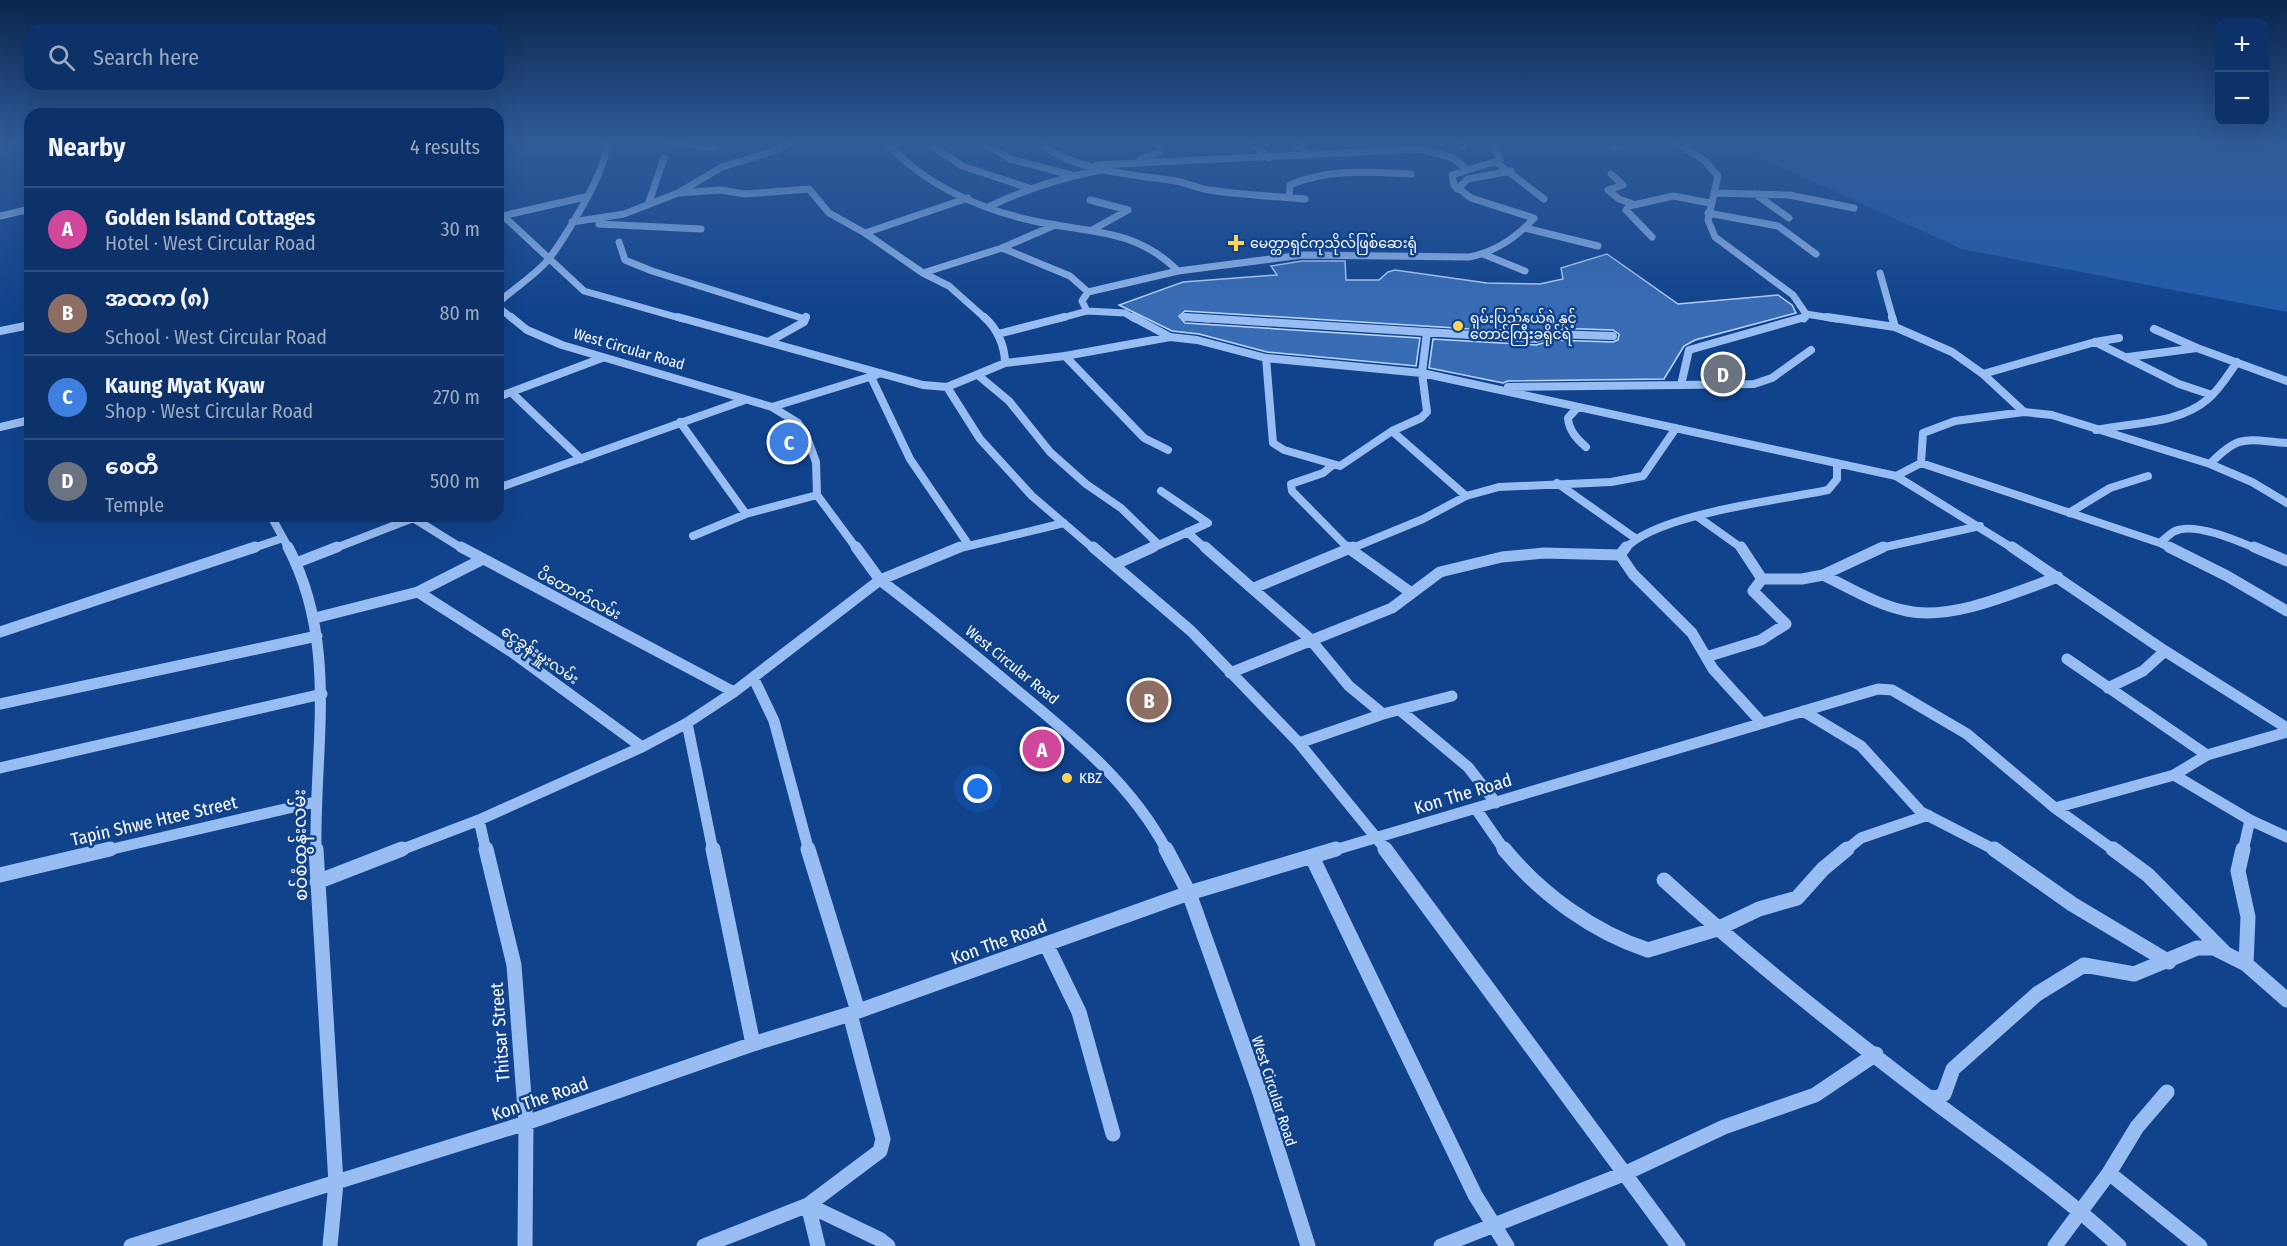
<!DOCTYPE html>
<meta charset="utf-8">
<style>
:root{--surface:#0c3269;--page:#1a3e71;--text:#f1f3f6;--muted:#9aaac0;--line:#2c4d7d;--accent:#ffd358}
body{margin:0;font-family:"Fira Sans Condensed","Noto Sans Myanmar",sans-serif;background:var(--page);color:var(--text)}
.controls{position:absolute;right:18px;top:18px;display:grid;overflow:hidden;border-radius:12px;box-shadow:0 6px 24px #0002}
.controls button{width:54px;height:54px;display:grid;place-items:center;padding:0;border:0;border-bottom:2px solid var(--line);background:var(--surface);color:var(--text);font:30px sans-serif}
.you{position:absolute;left:978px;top:789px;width:21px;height:21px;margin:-15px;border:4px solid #fff;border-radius:50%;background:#1a73e8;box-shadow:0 0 0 9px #1a73e833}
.badge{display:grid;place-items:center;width:39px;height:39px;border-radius:50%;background:var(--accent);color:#fff;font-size:20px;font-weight:700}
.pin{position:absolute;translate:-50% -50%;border:3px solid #fff;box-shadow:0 2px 6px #0006}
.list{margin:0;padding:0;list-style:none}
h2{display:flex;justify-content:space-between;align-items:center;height:78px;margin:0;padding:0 24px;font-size:26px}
h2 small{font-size:20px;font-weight:400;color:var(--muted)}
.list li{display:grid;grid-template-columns:39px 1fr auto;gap:18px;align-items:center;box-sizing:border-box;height:84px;padding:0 24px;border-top:2px solid var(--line)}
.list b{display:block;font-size:22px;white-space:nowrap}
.list p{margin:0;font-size:20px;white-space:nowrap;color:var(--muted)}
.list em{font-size:20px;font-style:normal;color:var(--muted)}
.icon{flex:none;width:33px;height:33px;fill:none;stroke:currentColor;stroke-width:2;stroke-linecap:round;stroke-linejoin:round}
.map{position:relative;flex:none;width:2287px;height:1246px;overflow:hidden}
.search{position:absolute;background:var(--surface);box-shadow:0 6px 24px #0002;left:24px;top:24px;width:480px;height:66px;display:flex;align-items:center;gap:15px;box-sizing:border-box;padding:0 21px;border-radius:18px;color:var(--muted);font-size:22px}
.panel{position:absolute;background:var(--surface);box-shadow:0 6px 24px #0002;left:24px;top:108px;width:480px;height:414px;border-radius:18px}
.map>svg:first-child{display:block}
.green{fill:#215cab}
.building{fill:#386db6;stroke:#bed9fd;stroke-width:1.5}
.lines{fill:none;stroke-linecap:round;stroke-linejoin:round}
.minor-far3{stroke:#97bdf2;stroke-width:7}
.minor-far2{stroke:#97bdf2;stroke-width:8}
.minor-far1{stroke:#97bdf2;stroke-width:11}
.minor{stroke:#97bdf2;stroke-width:15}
.poi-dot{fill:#ffd358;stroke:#10438c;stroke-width:2}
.labels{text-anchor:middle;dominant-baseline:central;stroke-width:5;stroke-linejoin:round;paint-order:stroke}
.far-poi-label{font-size:14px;fill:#fff;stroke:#10438c;text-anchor:start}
.street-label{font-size:15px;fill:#fff;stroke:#10438c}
.poi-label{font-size:15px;fill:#fff;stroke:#10438c;text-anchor:start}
.near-street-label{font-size:18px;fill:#fff;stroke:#10438c}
</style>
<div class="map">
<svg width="2287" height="1246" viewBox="0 0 2287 1246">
<rect width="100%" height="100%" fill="#10438c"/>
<path class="green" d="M1732,142h540l15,2v168l-325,-63 -223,-101z"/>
<path class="building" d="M1607,254l71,50 100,-9 14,10 4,8 -101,27 -11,6 -20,33 -156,2 -5,2 -74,-15 4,-29 103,6 17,-5 60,2 5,-2 1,-6 -6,-4 -61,-2 -17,5 -350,-22 -6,5 6,7 235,15 -4,28 -149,-14 -68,-18 -27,-3 -53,-26 64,-23 94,-7 -6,-9 31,-5h43l1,19h33l9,-8 7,-2 92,13 53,1 23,-5 -2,-11z"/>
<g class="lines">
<path class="minor-far3" d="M665,142l51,6
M886,142c37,42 93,67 148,79 55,12 101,7 144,50
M927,142l35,24 67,22
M984,142l26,17 61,16
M1040,142c27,27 92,33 129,38 14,1 27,8 40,10 32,5 64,6 96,9
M1250,142l19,16
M1294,142l13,12
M1459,142l4,4
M1609,142l6,6
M1675,142l30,19 13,15 -10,44 7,17 78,58 13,19 -2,5
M1140,160l19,-8 -3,-10
M1496,162l48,37
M1097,165l322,-16 32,8 16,12
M1611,174l12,11 -15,5 11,9 14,5
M1457,189l11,-10 43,-8
M678,193l43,-3 24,4 64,-5 20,24 36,20 58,40 26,13 37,33
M1714,193l75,2 65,13
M1755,194l34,24
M1289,197l1,-12c38,-17 80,-13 121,-11
M1090,200l38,10 -36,20
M648,205l16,-47
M990,206c39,-18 75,-30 117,-37
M498,211l86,80 99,28
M1708,213l70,13 38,28
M0,216l30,-7
M498,217l87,-20
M572,222l52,-8 54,-21 44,-26 55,-17 13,-8
M599,224l102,5
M1525,228l73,18
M865,233l103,-35
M1652,237l-26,-27 3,-4 44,-10 37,7
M619,242l6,18 27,11 153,48
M1002,248l68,28 18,16
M1483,254l42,17
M923,273l79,-25 53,-23
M1880,273l13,46
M498,303c16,-15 35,-26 49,-42 16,-19 64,-97 59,-119
M498,307l15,12
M1806,314l31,5
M1184,317l25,2
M1058,319l29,-8
M1135,319l-10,-6 -38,-2 -5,-10 6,-9 90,-21 124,-16 167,2c26,-5 48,-20 65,-39l-63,-20 -17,-13 -2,-10 48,-15 -8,-18"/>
<path class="minor-far2" d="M511,317l16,13 35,15 210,62 26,16 8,12 10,27 1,33 40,54
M678,317l245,68 24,2 58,-24 60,-7 105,-19 27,3 69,18 156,15 474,103 25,-13 239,80c5,-4 9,-9 15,-12 20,-9 63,10 82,18
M984,317c13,11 21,29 21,46
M1133,317l37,20
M1185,317l351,22 16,-5 61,2
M1827,317l68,10
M1892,317l3,10 57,25 31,22 41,38
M2154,329l43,19
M0,331l30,-6
M998,334l66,-17
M770,341l34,-19 2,-5
M2095,342l84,42 33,11
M1065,356l79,82 24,12
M2128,357l69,-9 90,33
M1266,358l7,85 11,7 56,16 52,-35 29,-13 6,-6 -5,-39 5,-41
M1983,374l112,-32 24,-4
M979,376l30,25 41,51 36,32 35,24 38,37
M871,377l39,82 58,85
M1681,385l73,-1 18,-6 39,-28
M947,387l33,52 52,57 62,53
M1508,387l173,-2 8,-35 116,-33
M512,393l69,66
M498,397l104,-39
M772,407l104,-32
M1578,407l-10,11c1,13 9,21 18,29
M680,422l66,92
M0,427l30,-7
M2096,430c36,-8 82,-5 112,-31 12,-10 20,-24 29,-37
M1392,431l74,65
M1921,463l2,-30 32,-12 69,-9 28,3 158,49c30,-31 36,-24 77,-21
M2210,464l42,18 35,21
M1333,465l-10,8 -32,11 1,7 57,58
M1896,476l118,73
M1557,483l78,55
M498,488l247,-88
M2069,513l41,-25 38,-12
M271,516l18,33
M410,516l53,33
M1698,517l45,32
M1187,532l19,17
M693,536l53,-22 71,-19
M2160,543l12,6
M250,549l33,-11
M333,549l83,-32
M956,549l108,-26
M1150,549l58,-26 -47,-32
M1350,549l73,-30 43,-23 33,-9 112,-5 32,-6 33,-48
M1625,549c30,-35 156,-49 203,-59l9,-11v-16
M1876,549l104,-23"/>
<path class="minor-far1" d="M288,547c51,97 26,200 28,304
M461,547l273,145
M856,547l24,33c46,35 91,72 135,109 58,48 116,94 152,162
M1093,547l98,84 108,112 88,108
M1205,547l105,92 39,47 34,28
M1347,547l63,45
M2012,547l153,104 122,77
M2169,547l58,29 60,35
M2254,547l33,14
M1620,555l6,-8
M1620,555l13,19 59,59 21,36 49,54
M296,563l41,-16
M1114,565l39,-18
M1823,575c27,13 54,30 84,36 45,10 109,-19 151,-34
M1762,579h40l21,-4 60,-28
M1254,588l99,-41
M418,592l94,60 130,95
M315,618l103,-26 63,-32
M0,632l255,-85
M1706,657l55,-17 25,-16 -33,-33 9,-12 -21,-32
M2067,659l140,96
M1230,673l162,-65 48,-36 62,-15 42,-4 76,2
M754,679l20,42 35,130
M2108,688l35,-17 22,-20
M0,704l317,-68
M1401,711l67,56 28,36
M1803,711l58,35 60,66 76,39
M687,723l26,128
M1299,743l84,-29 69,-18
M0,768l322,-74
M2174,775l76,45 37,17
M2055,808l119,-33 33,-20 80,-23
M1476,809l29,42
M479,820l7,31
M104,851l211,-49
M398,851l81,-31 163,-73 45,-24 47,-31 146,-112 80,-33
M1331,851l547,-162 14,1 75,44 88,74 60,43
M1845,851l16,-13 67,-23
M2243,851l7,-31"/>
<path class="minor" d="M316,849l20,334 -6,63
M486,849l28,116 12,158 -1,123
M713,849l40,195
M808,849l50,162
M1166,849l23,44 70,197 49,156
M1385,849l293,397
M1504,849c37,45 89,83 144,101l69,-21 42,-20 38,-11 26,-29 24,-20
M1994,849l78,55 97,58
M2113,849l35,26 77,78
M2243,849l-5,22 10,46 -2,47
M1312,857l163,338 32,51
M0,875l110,-26
M1664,880c84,77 174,148 264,217 65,49 132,94 191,149
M317,882l85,-33
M1046,944l33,68 34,122
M1928,1097l9,1 7,-4 9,-25 84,-75 47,-29 50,9 63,-26h17l32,16 41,36
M2109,1173l91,73
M808,1205l71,34 9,7
M808,1205l10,41
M131,1246l395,-123 227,-79 97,-30 339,-121 147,-44
M704,1246l104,-41 72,-54 3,-12 -33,-125
M1441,1246l185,-73 98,-46 91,-32 61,-41
M2055,1246l54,-73 28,-46 30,-35"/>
</g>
<linearGradient id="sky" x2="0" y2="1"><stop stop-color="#09254d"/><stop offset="0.45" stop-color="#315b99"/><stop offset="1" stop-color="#315b99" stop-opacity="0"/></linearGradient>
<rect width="2287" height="316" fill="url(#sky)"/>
<g class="poi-dot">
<path d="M1233 234h6v6h6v6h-6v6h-6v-6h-6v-6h6z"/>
<circle cx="1458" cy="326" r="6"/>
<circle cx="1067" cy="778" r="6"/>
</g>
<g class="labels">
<g class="far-poi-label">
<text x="1250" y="243">မေတ္တာရှင်ကုသိုလ်ဖြစ်ဆေးရုံ</text>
<text x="1470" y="318">ရှမ်းပြည်နယ်ရဲ နှင့်<tspan x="1470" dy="16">တောင်ကြီးခရိုင်ရဲ</tspan></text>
</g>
<g class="street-label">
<text transform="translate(629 349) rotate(16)">West Circular Road</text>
<text transform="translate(579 594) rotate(28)">ပိတောက်လမ်း</text>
<text transform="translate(540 655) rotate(35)">ငွေခွန်းမှူးလမ်း</text>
<text transform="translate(1012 665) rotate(39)">West Circular Road</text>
<text transform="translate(1274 1091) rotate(72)">West Circular Road</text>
</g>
<g class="poi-label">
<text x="1079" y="778">KBZ</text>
</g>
<g class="near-street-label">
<text transform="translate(1463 794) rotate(-17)">Kon The Road</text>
<text transform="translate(154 821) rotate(-13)">Tapin Shwe Htee Street</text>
<text transform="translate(300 845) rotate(-91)">စဝ်စံထွန်းလမ်း</text>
<text transform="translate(999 942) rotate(-20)">Kon The Road</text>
<text transform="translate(500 1032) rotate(-94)">Thitsar Street</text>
<text transform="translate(540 1099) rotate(-19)">Kon The Road</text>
</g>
</g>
</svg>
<div class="controls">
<button>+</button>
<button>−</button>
</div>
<div class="you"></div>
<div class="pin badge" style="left:1042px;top:749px;background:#d1479c">A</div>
<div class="pin badge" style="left:1149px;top:700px;background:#8d6e63">B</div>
<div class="pin badge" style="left:789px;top:442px;background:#3f7fe0">C</div>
<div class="pin badge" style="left:1723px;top:374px;background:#6b7280">D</div>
<div class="search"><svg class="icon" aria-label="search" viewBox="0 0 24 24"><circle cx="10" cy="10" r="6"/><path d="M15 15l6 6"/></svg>Search here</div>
<section class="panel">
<h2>Nearby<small>4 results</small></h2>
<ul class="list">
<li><span class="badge" style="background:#d1479c">A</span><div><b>Golden Island Cottages</b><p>Hotel · West Circular Road</p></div><em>30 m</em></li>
<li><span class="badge" style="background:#8d6e63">B</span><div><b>အထက (၈)</b><p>School · West Circular Road</p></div><em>80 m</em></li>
<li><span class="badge" style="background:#3f7fe0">C</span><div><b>Kaung Myat Kyaw</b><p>Shop · West Circular Road</p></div><em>270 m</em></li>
<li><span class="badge" style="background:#6b7280">D</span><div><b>စေတီ</b><p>Temple</p></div><em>500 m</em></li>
</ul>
</section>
</div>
